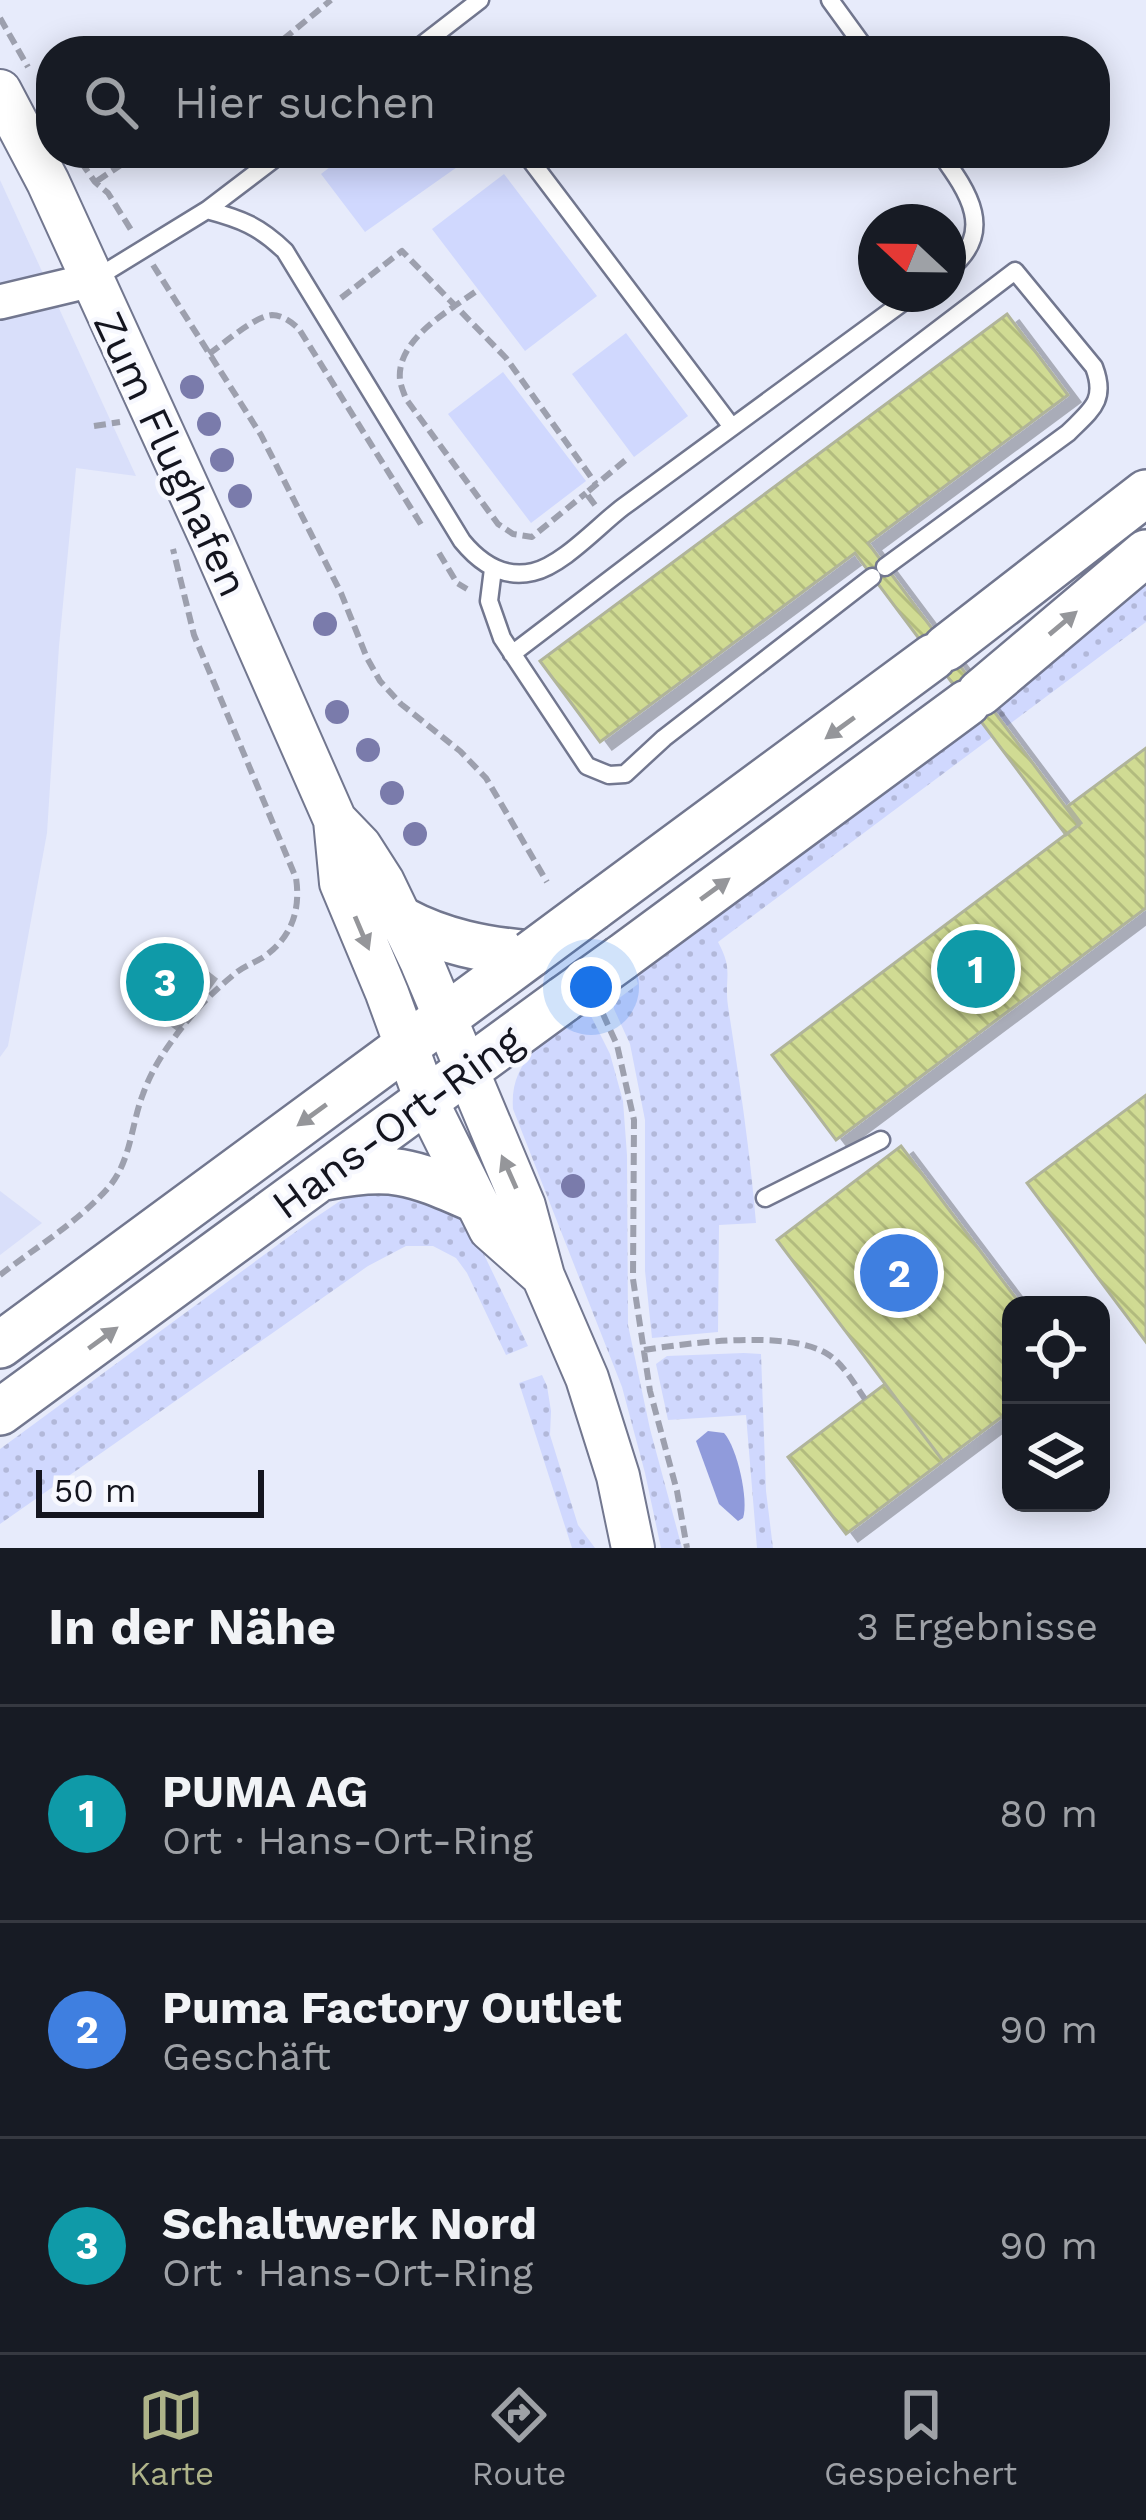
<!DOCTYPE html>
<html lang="de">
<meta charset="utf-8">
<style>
:root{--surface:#171b24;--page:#242831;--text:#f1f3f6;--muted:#9ea1a6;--line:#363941;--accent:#aeb389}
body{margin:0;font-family:"Work Sans",sans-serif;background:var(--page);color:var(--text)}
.controls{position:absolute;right:36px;bottom:36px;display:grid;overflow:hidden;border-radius:24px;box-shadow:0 6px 30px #0003}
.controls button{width:108px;height:108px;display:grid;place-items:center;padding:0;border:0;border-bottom:3px solid var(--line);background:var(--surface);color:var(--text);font:60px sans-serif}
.compass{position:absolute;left:858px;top:204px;width:108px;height:108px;border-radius:50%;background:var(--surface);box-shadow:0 6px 30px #0003;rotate:292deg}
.scale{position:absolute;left:36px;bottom:30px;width:228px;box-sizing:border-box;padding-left:12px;border:6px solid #14151f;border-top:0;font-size:33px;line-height:42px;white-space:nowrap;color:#14151f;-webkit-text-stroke:9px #f7f8fe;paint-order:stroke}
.you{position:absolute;left:591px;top:987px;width:42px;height:42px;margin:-30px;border:9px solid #fff;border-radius:50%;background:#1a73e8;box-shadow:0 0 0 18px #1a73e833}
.badge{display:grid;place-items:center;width:78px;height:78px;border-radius:50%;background:var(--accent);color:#fff;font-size:39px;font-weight:700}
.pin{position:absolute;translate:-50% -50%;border:6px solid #fff;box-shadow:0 3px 12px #0006}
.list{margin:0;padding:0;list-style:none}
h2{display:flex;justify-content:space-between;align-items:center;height:156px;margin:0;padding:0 48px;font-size:51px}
h2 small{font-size:39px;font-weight:400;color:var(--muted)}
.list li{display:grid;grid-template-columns:78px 1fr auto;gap:36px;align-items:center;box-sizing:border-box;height:216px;padding:0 48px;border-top:3px solid var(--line)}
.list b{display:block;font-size:45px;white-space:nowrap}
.list p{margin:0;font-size:39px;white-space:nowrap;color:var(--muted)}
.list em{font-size:39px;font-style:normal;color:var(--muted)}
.icon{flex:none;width:66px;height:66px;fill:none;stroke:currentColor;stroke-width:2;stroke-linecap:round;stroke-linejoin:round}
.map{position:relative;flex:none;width:1146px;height:1548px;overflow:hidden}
.search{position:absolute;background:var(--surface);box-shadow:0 6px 30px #0003;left:36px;right:36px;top:36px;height:132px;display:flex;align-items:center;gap:30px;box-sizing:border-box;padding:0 42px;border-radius:48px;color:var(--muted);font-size:45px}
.sheet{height:804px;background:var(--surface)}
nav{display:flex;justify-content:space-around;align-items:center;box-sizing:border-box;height:168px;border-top:3px solid var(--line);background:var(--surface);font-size:33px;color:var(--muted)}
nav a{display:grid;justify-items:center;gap:6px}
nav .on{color:var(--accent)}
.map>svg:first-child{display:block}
.built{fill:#d9dffa}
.grass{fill:url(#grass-dots)}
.pitch{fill:#d0d8fe}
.water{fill:#909bdb}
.building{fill:url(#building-back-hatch);stroke:#b0b49a;stroke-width:3;filter:url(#shadow)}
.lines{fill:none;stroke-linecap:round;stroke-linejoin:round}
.service-casing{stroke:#72778f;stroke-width:21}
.minor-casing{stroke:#72778f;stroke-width:38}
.tertiary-casing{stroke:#72778f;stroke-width:46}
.secondary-casing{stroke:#72778f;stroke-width:50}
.path{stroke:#9da0ae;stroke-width:6;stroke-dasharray:12 6;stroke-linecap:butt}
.service{stroke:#fff;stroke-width:16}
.minor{stroke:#fff;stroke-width:33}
.tertiary{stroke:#fff;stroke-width:42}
.secondary{stroke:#fff;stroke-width:45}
.secondary-bridge-casing{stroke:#72778f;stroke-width:50;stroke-linecap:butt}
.secondary-bridge{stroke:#fff;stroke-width:45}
.tree{fill:#7a7bab}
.oneway{fill:#95969a}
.labels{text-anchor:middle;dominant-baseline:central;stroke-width:9;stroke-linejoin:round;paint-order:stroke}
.street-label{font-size:42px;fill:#14151f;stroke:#f7f8fe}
</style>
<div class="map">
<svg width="1146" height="1548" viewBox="0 0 1146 1548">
<defs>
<pattern id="grass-dots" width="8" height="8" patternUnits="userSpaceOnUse" patternTransform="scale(3)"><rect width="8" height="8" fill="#d0d8fe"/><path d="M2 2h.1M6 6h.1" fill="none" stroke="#b2b8d9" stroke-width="1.8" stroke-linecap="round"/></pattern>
<pattern id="building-back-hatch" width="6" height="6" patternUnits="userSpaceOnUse" patternTransform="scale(3)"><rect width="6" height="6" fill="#d0db93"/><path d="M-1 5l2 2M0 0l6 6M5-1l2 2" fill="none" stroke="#b2bb7e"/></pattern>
<filter id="shadow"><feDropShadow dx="12" dy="7" stdDeviation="0" flood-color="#0004"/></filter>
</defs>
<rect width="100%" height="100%" fill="#e7ebfb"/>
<path class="built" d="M0,180l136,296 -60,-8 -17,178 -12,187 -39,213 -8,11z
M0,1191l42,32 -42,32z"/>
<path class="grass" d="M1146,577v45l-428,320c16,29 6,35 10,64 11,72 22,144 28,217l-37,2 -1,107 -66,6 -7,-67v-151l-15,-76 -16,-35v-7l24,-18 -5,-16z
M587,1008l23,46 13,47 4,54 1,170 22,104 32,119h-21l-16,-75 -23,-86 -109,-278c-4,-52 38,-73 74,-101z
M382,1183l83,32 63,131 -22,9 -39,-82 -11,-15 -23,-12h-27l-38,20 -368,258v-75l313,-230c23,-15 42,-30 69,-36z
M744,1353l17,1 5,137 7,57h-16l-11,-133 -78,5 -12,-56 11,-8z
M542,1375l5,11 4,25 -1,24 28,90 17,23h-23l-53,-165z"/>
<path class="pitch" d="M348,153h129l-112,79 -44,-58z
M504,174l93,122 -72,55 -93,-122z
M626,333l62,83 -54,41 -62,-83z
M503,372l83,109 -55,42 -83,-109z"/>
<path class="water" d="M708,1431l16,2c13,14 25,67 19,85l-5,3 -19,-17 -23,-63z"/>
<path class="building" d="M1007,314l61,81 -200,148 211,282 -13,10 -211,-282 -255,189 -60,-81z
M1146,748v160l-310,232 -64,-85 309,-232 -13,-17z
M164,941l40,31 -38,51 -41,-31z
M1146,1095v247l-119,-159z
M901,1146l120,159h-10v105l-68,51 -166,-221z
M885,1384l58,77 -97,73 -58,-77z"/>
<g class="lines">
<defs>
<path id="service" d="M830,0l37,51
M414,51l66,-51
M525,153l207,274
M940,153c28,39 57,79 8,117
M207,210c34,9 52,16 78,41l177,290c18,22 41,38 71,31 30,-7 65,-46 90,-65 97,-71 194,-142 291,-213
M93,280l114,-70 75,-57
M493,569l-4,32 13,37 85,128 22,9 16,-1 39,-36 208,-161
M512,654l503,-383 79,96c13,34 -3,43 -26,66l-183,134
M765,1198l116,-58"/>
<path id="minor" d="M0,302l92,-22"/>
<path id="tertiary" d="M0,91l48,91 165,361 122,277 6,63 46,110 39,107 64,129 53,47
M335,820l25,26 23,36 39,81 102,243 19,70 44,102 31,98 15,72"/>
<path id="secondary" d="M946,648l200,-155
M980,693l166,-140
M593,908l340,-251
M402,920c41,22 83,30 129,34
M621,958l346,-255
M325,1177c66,-13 86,-6 147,21
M0,1345l531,-391
M0,1412l564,-413"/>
</defs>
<use href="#service" class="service-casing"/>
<use href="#minor" class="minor-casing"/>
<use href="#tertiary" class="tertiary-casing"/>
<use href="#secondary" class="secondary-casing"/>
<path class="path" d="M0,18l28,49
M269,51l62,-51
M81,162l14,20 13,11 25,40
M97,181l42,-28
M153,265l108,170 80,158 26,65 13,23 21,23 59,47 26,27 61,104
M475,292c-28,20 -79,48 -75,88 1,7 4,13 6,19l92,125 15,10 19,3 54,-44
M341,298l61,-47 104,107 90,126
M209,354c14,-10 46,-38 63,-39 10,0 20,7 27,14l123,197
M94,426l26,-4
M595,505l-9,-12 42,-35
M439,553l18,30 10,6
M603,1014l14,31 17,75 -1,159 17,112 27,100 10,57
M0,1275c35,-27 78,-53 108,-87 23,-26 23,-63 35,-94 7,-20 19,-40 31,-56 16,-22 36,-44 57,-61 9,-9 21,-13 31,-19 29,-19 39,-47 34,-80l-102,-243 -21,-86
M644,1350c44,-7 147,-21 185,5 15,10 26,30 36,44"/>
<use href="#service" class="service"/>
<use href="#minor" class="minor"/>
<use href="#tertiary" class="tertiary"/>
<use href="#secondary" class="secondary"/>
<defs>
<path id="secondary-bridge" d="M531,954l62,-46
M564,999l57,-41"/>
</defs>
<use href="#secondary-bridge" class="secondary-bridge-casing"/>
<use href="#secondary-bridge" class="secondary-bridge"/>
</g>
<g class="tree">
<circle cx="192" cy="387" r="12"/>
<circle cx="209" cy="424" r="12"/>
<circle cx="222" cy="460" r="12"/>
<circle cx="240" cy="496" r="12"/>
<circle cx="325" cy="624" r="12"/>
<circle cx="337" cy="712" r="12"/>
<circle cx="368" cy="750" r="12"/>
<circle cx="392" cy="793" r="12"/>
<circle cx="415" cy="834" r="12"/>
<circle cx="573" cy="1186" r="12"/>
</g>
<defs><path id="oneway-solid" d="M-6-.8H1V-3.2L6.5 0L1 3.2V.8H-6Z" transform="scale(3)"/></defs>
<g class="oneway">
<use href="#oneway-solid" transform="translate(1063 623) rotate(-40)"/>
<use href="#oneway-solid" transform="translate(840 728) rotate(144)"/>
<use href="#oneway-solid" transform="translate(715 889) rotate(-36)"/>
<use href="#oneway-solid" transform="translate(362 933) rotate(67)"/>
<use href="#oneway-solid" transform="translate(312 1115) rotate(144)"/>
<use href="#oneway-solid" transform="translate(509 1172) rotate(-114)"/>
<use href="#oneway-solid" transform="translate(103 1338) rotate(-36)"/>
</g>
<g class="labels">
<g class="street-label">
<text transform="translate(171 454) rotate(65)">Zum Flughafen</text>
<text transform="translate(397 1122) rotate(-36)">Hans-Ort-Ring</text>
</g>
</g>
</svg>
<div class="controls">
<button><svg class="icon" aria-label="locate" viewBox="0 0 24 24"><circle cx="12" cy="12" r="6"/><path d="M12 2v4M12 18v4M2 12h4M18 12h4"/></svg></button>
<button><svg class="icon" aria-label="layers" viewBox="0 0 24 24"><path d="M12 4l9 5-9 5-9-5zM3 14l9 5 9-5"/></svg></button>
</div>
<svg class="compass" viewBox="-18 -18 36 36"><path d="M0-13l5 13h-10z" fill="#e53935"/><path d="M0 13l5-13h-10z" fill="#9ea1a6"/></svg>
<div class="scale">50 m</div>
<div class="you"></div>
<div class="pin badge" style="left:976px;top:969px;background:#0f9aa8">1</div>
<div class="pin badge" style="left:899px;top:1273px;background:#3f7fe0">2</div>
<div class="pin badge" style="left:165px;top:982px;background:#0f9aa8">3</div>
<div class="search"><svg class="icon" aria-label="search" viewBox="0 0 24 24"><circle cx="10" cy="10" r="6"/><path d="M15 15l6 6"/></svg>Hier suchen</div>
</div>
<section class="sheet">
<h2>In der Nähe<small>3 Ergebnisse</small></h2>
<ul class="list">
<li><span class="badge" style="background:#0f9aa8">1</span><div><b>PUMA AG</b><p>Ort · Hans-Ort-Ring</p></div><em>80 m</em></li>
<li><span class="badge" style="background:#3f7fe0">2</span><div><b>Puma Factory Outlet</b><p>Geschäft</p></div><em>90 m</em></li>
<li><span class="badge" style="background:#0f9aa8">3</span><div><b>Schaltwerk Nord</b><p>Ort · Hans-Ort-Ring</p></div><em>90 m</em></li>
</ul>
</section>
<nav>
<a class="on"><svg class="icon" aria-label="map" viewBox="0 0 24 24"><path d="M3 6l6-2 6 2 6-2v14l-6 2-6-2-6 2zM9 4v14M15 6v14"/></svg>Karte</a>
<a><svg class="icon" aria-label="directions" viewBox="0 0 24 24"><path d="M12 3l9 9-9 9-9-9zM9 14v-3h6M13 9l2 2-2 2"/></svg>Route</a>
<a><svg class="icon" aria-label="saved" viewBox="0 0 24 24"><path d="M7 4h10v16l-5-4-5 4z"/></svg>Gespeichert</a>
</nav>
